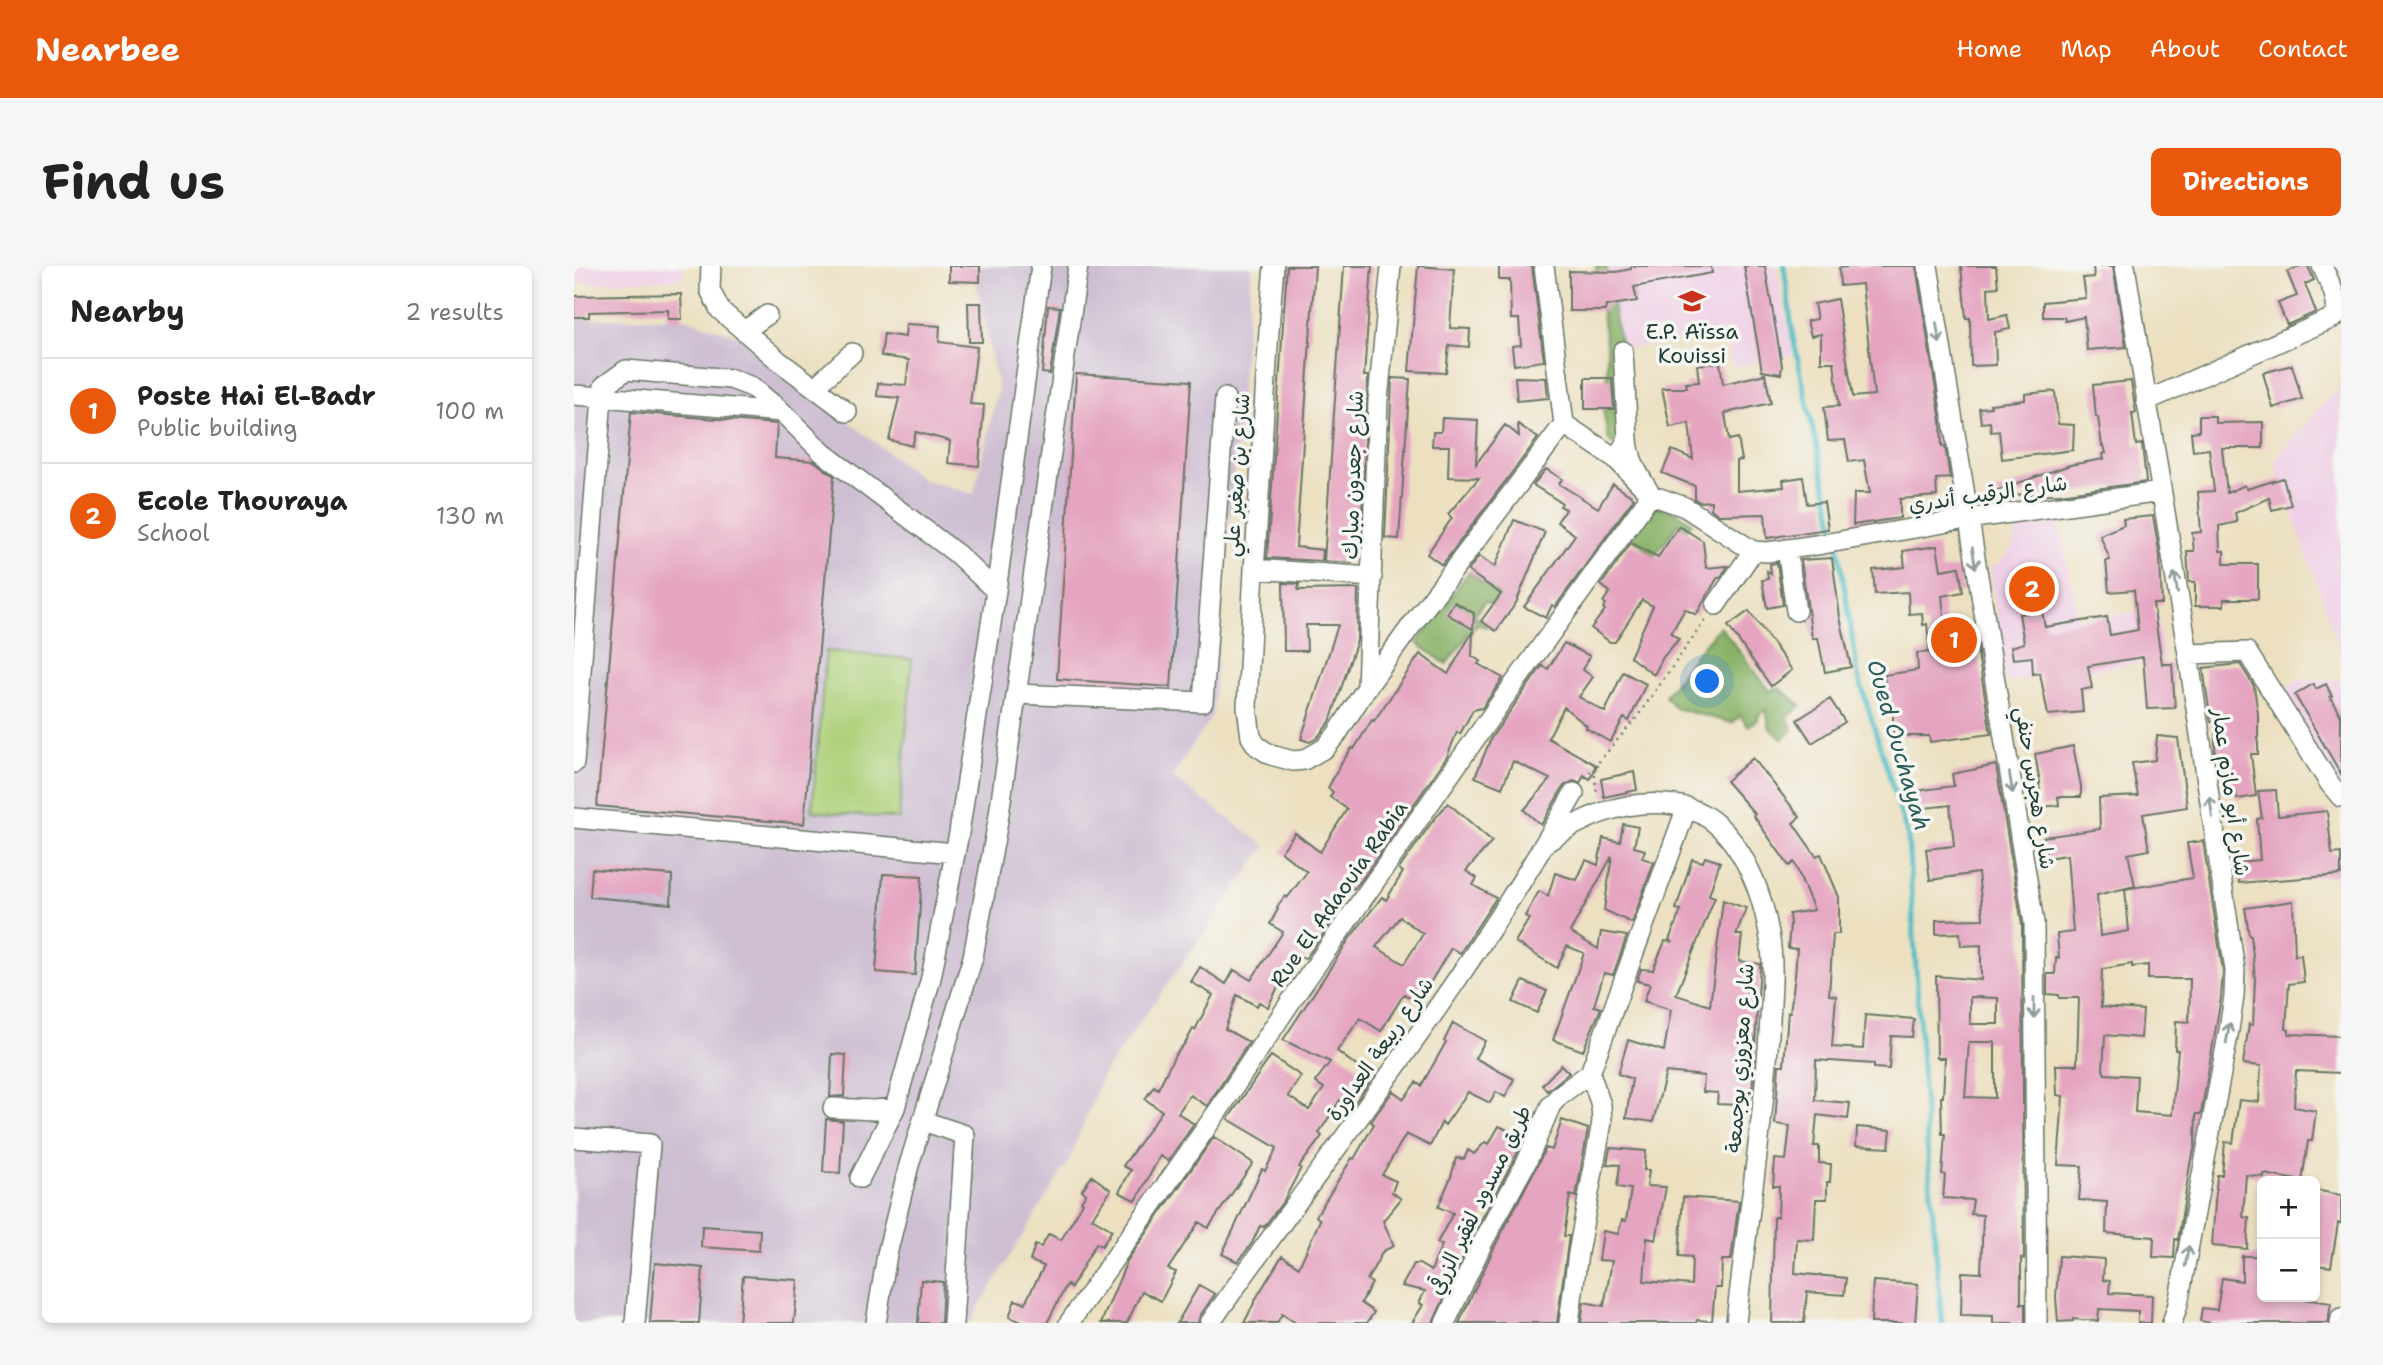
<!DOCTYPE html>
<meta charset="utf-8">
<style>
:root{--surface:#fff;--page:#f6f6f6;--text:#222;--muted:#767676;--line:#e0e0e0;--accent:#ea580c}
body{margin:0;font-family:"Shantell Sans","Playpen Sans Arabic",sans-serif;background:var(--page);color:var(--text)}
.controls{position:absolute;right:21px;bottom:21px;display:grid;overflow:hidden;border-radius:10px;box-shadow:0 4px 10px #0003}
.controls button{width:63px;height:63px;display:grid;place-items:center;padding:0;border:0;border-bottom:2px solid var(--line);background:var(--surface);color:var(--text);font:35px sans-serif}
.you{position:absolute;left:1134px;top:416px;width:24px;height:24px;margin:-18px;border:5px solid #fff;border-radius:50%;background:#1a73e8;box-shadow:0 0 0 10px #1a73e833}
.badge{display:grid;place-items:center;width:46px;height:46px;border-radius:50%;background:var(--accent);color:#fff;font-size:23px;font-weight:700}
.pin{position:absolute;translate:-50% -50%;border:4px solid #fff;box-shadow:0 2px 7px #0006}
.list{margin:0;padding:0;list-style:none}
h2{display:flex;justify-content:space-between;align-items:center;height:91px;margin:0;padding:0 28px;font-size:30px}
h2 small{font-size:23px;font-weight:400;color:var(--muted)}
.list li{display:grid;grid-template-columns:46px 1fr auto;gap:21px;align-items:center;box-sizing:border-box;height:105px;padding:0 28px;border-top:2px solid var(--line)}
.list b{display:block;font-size:26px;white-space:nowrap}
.list p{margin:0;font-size:23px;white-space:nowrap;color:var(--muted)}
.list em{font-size:23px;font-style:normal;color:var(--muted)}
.map{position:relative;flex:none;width:1767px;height:1057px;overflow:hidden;border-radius:10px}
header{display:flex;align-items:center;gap:42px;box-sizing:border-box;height:98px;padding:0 35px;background:var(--accent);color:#fff}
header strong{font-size:33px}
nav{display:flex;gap:38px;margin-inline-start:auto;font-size:24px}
.intro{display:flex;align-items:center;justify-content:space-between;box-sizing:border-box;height:168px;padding:0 42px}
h1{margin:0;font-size:49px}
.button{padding:18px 32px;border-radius:10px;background:var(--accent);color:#fff;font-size:24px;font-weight:700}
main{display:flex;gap:42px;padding:0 42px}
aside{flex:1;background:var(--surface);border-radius:10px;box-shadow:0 4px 10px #0003}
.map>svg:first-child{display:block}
.built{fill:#efd0e6}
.industrial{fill:#cdbed2}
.green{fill:#add079;stroke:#668656;stroke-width:2}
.forest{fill:#8ab269;stroke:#54784e;stroke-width:2}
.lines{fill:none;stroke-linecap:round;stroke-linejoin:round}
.stream{stroke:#4ebcc5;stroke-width:5}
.building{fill:#e5a5c1;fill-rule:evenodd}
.minor-casing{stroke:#677665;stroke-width:22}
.path{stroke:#677665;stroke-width:2.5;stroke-dasharray:2 5;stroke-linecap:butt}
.minor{stroke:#fff;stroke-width:19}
.oneway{stroke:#8f9e9a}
.labels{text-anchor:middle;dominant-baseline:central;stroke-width:7;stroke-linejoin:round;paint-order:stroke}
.poi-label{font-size:21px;fill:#1f3d34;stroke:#f6f6f2}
.street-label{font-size:21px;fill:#1f3d34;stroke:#f6f6f2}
.water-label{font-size:23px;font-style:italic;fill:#2b5d58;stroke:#f6f6f2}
</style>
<header>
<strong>Nearbee</strong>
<nav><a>Home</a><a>Map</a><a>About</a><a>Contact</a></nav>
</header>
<div class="intro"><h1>Find us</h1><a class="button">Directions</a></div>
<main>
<aside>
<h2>Nearby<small>2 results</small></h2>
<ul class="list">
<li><span class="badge">1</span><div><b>Poste Hai El-Badr</b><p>Public building</p></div><em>100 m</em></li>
<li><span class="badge">2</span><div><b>Ecole Thouraya</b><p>School</p></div><em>130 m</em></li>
</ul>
</aside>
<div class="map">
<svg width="1767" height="1057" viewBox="0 0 1767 1057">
<rect width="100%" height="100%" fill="#f6f6f2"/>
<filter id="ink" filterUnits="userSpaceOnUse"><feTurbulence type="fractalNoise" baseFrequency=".0143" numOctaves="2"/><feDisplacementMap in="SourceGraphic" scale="14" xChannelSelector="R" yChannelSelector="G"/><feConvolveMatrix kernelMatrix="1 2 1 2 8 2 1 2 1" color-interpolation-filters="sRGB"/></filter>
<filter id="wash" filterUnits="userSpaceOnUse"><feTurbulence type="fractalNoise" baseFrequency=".00686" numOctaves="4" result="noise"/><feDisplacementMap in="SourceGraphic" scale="28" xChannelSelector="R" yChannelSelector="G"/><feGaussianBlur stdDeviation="1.57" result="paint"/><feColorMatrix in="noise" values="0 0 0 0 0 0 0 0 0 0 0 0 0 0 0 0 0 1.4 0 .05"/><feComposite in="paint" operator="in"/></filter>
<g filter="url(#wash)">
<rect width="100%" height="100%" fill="#ece0c1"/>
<path class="built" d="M0,0h111l-4,13 -107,5z
M1022,0h180l17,89 -61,12 -6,-35 -119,20z
M1767,124v263l-67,-192 58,-67z
M1485,257l19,96 79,-8 7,49 -158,22 -16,-115 8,-3 14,-16 6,-20z
M1724,414h43v106l-59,-95z"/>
<path class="industrial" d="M399,0h279l-40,450 -40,61 94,69 -163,228 -34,86 -100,163h-395v-1004l110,-1 55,18 183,143 52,15 24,-105z"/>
<path class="green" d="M252,385l86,8 -13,160 -87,-8z"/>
<path class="forest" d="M1022,0h10l18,100 3,70 -14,8 -5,-5 -6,-37h5v-50z
M1087,241l11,2 20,14 -5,6 -8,-6 -24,32 -27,-21 19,-26z
M895,306l30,23 -4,12 -10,-6 -11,15 13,7 -1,4 -9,-3 -31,40 -29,-21z
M1146,360l50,65 9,-3 22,17 -14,13 6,12 -11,9 -12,-11 -4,-18 -8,6v4l-10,6 -8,-10 -8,7 -57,-15 -10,-12 30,-41z"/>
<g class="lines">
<path class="stream" d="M1210,0l9,71 43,199
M1264,280l20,129 50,162 18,295 16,191"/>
</g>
<g id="blocks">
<path class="building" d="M375,0h31v16l-31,-1z
M713,0h28l-19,281 27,3 -1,11 -55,-3z
M770,0h28l-8,110h4l-7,161 -7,-1 -2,27 -28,-2z
M844,0l36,3 -4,59 20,1 -1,18 -20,-2 -3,28 -37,-2z
M925,0h33l12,95 -30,4 -2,-19 9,-1 -2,-26h-8l-1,-39h-11z
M1057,0h80l1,7 -78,14 3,14 -31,5 -1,5h-36v-40l47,1 15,-3z
M1170,0h21l17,100 -1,8 -19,-3z
M1285,0h57l25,155 1,25h3l5,32 -14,1 1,17 -37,3v19l-47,7 1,-32h16l-6,-33 -15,2 -4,-22 -17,1 -4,-34 15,-1 -5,-44h-13v-28l-10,2 -4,-15 10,-2 -3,-15 23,-5 16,98 21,-2 -12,-111 -22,2 -1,-18z
M1387,0h35l2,21 -10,1 1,31 18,-4 3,14 -15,3 1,33 -25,1 -1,-48h-4z
M1519,0h20l13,81 -39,3 -3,-33 -19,4 -1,-4h-21v-15l43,-4 -3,-20 11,-1z
M1726,0h8l6,14 -9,4 11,28 -29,13 -9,-22 19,-7 -10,-24z
M107,28l1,25h-14v-9l-79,2v5h-15v-21z
M394,37h13l1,39h-13z
M474,40l12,1 -10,67 -8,-1z
M332,58l34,2 -1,16 38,5 -7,57 14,1 -5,61 -31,-3 2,-22 -34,-9 -4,14 -23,-6 10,-42 -22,-2 1,-13 28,2 3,-25 -28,-4 3,-22 21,3z
M1146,96l3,22 42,-10 6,29 -46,10 4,27 9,-2 4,22 -5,1v30l47,-4 -1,-7 20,-3 4,27 17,-2 4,27 -61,9 -2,-24 -46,1 -8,-6v-8l-12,1 -4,-3v-13l-33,-13 10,-23 21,9 -4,-36 -19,4 -8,-39h25l-1,-5 13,-1 -2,-17z
M1718,99l10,34 -29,9 -10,-35z
M502,108l115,7 -20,306 -114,-8z
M941,111l31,1 2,20 -31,3z
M818,112l18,1 -11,160 -14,-1z
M1011,112h27l2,31h-29z
M1557,115l5,32h-4l4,32 6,-1 4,38 -86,12 -68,1v-3l78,-27 34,-6 -1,-5 3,-1 -2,-7h-2l-4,-29h-2l-3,-32z
M1481,125l3,33 16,1 -1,25 -71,9 -3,-28 -8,1 -1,-10 -9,1 -2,-15 12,-1 -1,-3 35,-4v-6z
M57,146l146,12 -2,34 39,3 20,15 -30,348 -207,-18z
M1625,150h16v7l48,-1v26h-41l5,45 18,-8 2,4 36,-11 8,27 -19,5 -3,-12 -34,15 2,9 -18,4 1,25h4v13h34v35h-34v7h-29v-24h-6l-2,-31h7l-2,-18 9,-1 -3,-40 16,-1 -5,-42 -16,2 -2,-19 8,-1z
M868,152l36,2 -2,44 29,-39 14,11 -1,-12 20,14 -96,127 -15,-11 25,-36 -4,-4 31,-36 -31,-1 1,-31h-17l1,-14h8z
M972,203l16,10 -3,5 39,24 15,-24 21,14 -79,109 -3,-2 -6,13 -22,-11 51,-72 -18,-13 9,-13 -6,-3 2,-3 -29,-18z
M1579,250l7,40 2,48h-9l9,60h10l3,44 -28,1 -4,-52 -55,9 4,22 -11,2 2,22 -35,3 -8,-42 -7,1 -1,-17 -19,2 -2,-12 13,-4 -5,-29 23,-3 3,16 62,-10 3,18 28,-5 -4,-40 -25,2 -3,-31 4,-1 -10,-25 24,-10 -1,-6z
M940,254l31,12 -29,71 -20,28 -15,-10 20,-27 -33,-23 11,-15 16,11z
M1105,260l24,15 3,27 22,-2 -8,12 -2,-1 -22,38 -11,-6 -14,24 8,6 -16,18 -9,18 -24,-18 23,-51 -11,-6 -27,42h-5l-19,-14 14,-18 -2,-2 3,-4 -3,-2 7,-10 -9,-7 30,-42 27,14z
M1363,280l4,24 18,-3 4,25 -21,4 3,30 28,-3 18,111 -61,8 -1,-6h-36v-28l-5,1 -4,-34 34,-5 -1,-17 13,-1 -3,-28 -4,1 -1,-12 -13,1 -1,-22 -33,2 -2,-24 32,-3 -2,-16z
M1258,292l8,59 11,50 -26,5 -7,-34h-6l-11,-78z
M1203,297l6,42 -16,3 -5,-28 6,-1 -1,-8 4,3 -1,-10z
M709,317l16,1 -1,6 60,-1 -1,51 -27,82 -13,16 -7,4 -9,-3 37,-114h-32l1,26h-23z
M880,336l20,11 -1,16 -26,-15z
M1175,345l43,59 -21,16 -43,-60z
M899,365l-1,25 8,5 -2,3 25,14 -21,30 -9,2 -13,24 -3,-2 -10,25 -85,122 -8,10 -3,-2 -16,22 4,3 -34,47 -11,-4 -26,52 -9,-5 -2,4 -20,-11 -12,34 24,13 -42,64 -17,-11 -12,18 16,11 -26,37 -8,-5 -24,45 -17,-9 12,-22 -8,-4 39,-55 -17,-12 9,-13 4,3 17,-34 11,-13 7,-13 2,1 18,-35 -22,-13 9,-15 26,17 8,-14 17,10 32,-48 -13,-8 8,-15 -1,-2 8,-11 2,2 20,-26 -26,-20 14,-19 25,19 27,-43 -17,-12 3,-5 -5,-4 14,-26 10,-14 2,1 18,-29 2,1 46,-67 28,20z
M990,377l26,13 -7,14 10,7 -14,20 26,15 18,-40 23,12 -17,37 -5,-3 -14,24 -24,-14 1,-2 -23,-19 -16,31 49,28 -7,13 -6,-4 -4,8 -7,-2 -9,5 -23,39 -17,-15 26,-31 -37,-18 -11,27 -27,-11 16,-39 51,-72 6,3z
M1666,398l14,22 4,28v40h-7l5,42 -19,3 -1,-7 -10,1 -4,-39h-7v-32h-4l-8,-54z
M1739,418l3,5 10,-5 6,12 -2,1 11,19v58l-46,-79z
M1256,433l15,23 -33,21 -15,-23z
M1583,470l21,2 9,69 -44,7 6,36 -21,4 7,32 -38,9 3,41 29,-5 -4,-42 68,-11 -6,-35 16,-2 20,130 -2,27 -20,116h-5l-1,31 -3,14h-1l-13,81 -3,-1 -1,19 -21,-1 1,-20 -48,-4 1,-31 -28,-2 3,-34 -24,-1 5,-69 -6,-1 -1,-30h21l2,-67h-20v-3l-12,-1v-20h8l1,-16h3l-2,-24 16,-2 -6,-77 -21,3 -3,-21 57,-8 -1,-31 39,-2 -6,-33 23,-3zM1558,698v3l16,-2v14h42l-1,43 -13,-1 -1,29h3l-6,65 -37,-3 2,-36 -32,-2 -2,-4 2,-35 36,3 2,-28 -42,-3 1,-38z
M1499,480l8,40v11h-23l1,8 -18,2 -2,-24h1l-5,-29z
M1179,492l47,59 -7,6 23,33 5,-2 18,43v37h-6l-4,61 7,1 -4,51 31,2 2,-34 49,4 -2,18 -21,-1 -2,33 -15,-1v-4l-58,-4 -1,40 35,3 -2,16 -31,-4 -3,31h5v17l12,1 -1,18h-3v17h-11l-2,41 -17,-1 -2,34 51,5 -2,17 -37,-3 -3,31h-32l2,-106h4l1,-31h-6l2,-27 11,1 4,-34 -15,-2 4,-59h5l4,-53h2l5,-36 2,-27 -9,-1 2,-24 -1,-10 25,-4 -20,-48 -5,4 -36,-51 2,-1 -29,-33z
M1422,499l26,159 2,335 -3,-1v46h4v19h-32v-7l-32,-1 1,-43 19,1 2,-58 -12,-1 2,-14 -30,-2 2,-23 -3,-1 3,-40h-3l-1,-37h2l2,-39h-8l-1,-82 45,4v-35l-20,1 -1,-13 -24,1v-14l47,-1v-3l-5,-43 -48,7 -4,-31 28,-3 -4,-41 -33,4 -2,-18 39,-5 -2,-12zM1396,731l28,1v26h-28zM1395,776h26v56l-30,-1z
M1060,506l3,18 -33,7 -3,-18z
M1702,524l2,26 49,-5 5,43 9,-1v22l-102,8 -2,-21 23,-2 -3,-41 5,-1 -4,-27z
M874,537l44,38 -26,30 11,7 -4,7 23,13 -36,55 -9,-5 -33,55 -14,-9 -23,37 -21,-13 -23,33 35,27 -21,30 -11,-8 -21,33 3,3 -23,31 2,1 -17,32 -20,27 -4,-1 -8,17 -14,19 -16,-8 40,-85 3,2 12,-23 -49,-29 43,-63 30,20 -13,20 21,14 15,-22 -9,-6 15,-20 -47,-22 67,-102 32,-41 4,3 17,-28 -4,-3 33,-47zM826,651l23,17 -19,30 -28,-17z
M1049,558l15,3 -4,20 11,3 -3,8 12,4 -22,61 -28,-13 8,-54 -42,76 28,17 3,-17 26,4 -14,39 -9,-2 -10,33 7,2 -18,43 -30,-11 31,-87 -17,-7 -10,22 -42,-26 14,-23 -4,-3 14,-25 9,5 7,-23 22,7 9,-20 12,5 5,-27 17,4z
M1131,591l15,5 -11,33 6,2 -39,98 34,11 13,-106 23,8 -10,27h6l-3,26 21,3 -8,130 -12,-1 -1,12 -22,-1 1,-11 -15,-1 1,-16 -38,-4 -13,50 -27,-4 6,-39 -14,-5 10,-34 36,11 7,-41 -27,-9 6,-17 -13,-3 4,-12 12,1 12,-29 8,1 -4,-2 12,-30 -5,-1 16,-50 11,3z
M18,603l80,6 -1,29 -81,-7z
M309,608l39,2 -7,99 -39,-3z
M1719,635l2,55 6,-1 3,27 -15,2 -3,45 3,1v4l52,2v37l-45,-2 -2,36 22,4 -4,30h-4l-6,40 -38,-7v3l-18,-2 -3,42 6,1 -2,31 -35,-3 5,-71h5l3,-33 8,1 6,-43 20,2 2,-36 -18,-2 6,-40 4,1 2,-46 -4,-44h-2l-4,-27z
M949,715l24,10 -10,22 -24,-11z
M879,757l32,18 -10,17 39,21 -9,18 -9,-5 -6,11 -22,-11 -23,33 -3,-3 -12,24 -24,-12 -24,41 14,6 -4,11 9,7 -18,22 11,25 -11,5 -16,29 5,3 -11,20 13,9 -7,11h-71l-14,-9 -5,9h-33l14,-28 24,-39 17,11 21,-47 -4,-4 36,-58 2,1 20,-35 -3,-2 22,-31 11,8 12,-17 5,4 25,-44 -2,-1z
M258,788l14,1 -2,41 -14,1z
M987,799l8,8 -22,18 -5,-6z
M252,853l17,2 -3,52 -17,-1z
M988,854l26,9 -12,68 -6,-2 -6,41h5l-12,87h-98l36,-77 51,-98 6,2z
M925,860l25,12 -7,16 -44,81 -40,88h-21l11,-18 -4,-2 6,-12 -23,-5 12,-22h5l12,7 11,-26 -5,-2 16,-30 -15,-6 13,-30 5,-19 8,1 4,-9 6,4 11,-12 4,2z
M1283,861l34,3 -2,18 -33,-2z
M640,871l39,26 -45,65 -9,-6 -31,47 8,3 -15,29 -19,-10 -15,32h-26l26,-62z
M1036,882l36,3 -2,19h5l-2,16 19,1 -10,53 -9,-2 -3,43 47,4 1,-28 -13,-1 4,-59 56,4 -8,59h-9l-1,28h-6l-3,33 -15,-1 -1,3h-115l3,-21 20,4 8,-45 -13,-1 4,-29 15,3 4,-14 4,1 5,-32 -14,-2 3,-22 -13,-1z
M518,910l19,14 -19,28 20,12 -10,16 -6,-3 -25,45 -4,-4 -20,39h-22l-16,-6 6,-17 10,3 19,-37 -14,-5 5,-16 6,2 8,-13 12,6 22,-37 -2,-2 5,-7 -4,-4z
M1741,924l26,5v28h-3l-7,44 -16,-2z
M128,960l58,4 -1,21 -58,-4z
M1485,990l45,3 -1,21 7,1 -1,12 43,2 -1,28h-13v-12l-39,-2 -1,12 -25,-2v2l-15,1 -2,-25z
M1668,990h20v41h27l42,6 -3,20h-117l-11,-2 2,-13 15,2 5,-32 20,3z
M81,997l48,5 -4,55h-49z
M169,1010l55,4 -4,43h-55z
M347,1014l22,2 -2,41h-23z
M1299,1015l45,3 -3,39h-44z
M625,1019l16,9 -15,22 -2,7h-21z"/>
</g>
</g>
<g filter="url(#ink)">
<use href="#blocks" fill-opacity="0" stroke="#677665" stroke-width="2"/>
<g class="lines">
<defs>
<path id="minor" d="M137,0l-1,24 10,20 59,51 68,51
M700,0c-9,101 -12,202 -20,303l118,8
M970,0l20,158 51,34 36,37 34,12 68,44 14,1 56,-8 144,-25 194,-27
M1354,0l106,657 3,400
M1551,0l63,388 47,316 -1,26 -5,34 -51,274 -6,19
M170,65l23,-16
M241,121l37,-34
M0,129l28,2 2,-11 22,-16 105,9 21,8 30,25 41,41 134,101 39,37 -37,242 -28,145 -36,130 -35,70
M1572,135l189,-84c5,-18 -6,-35 -13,-51
M1048,183l6,-10 -5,-88
M1213,283l9,62
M680,303l-7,138 4,30 6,9 14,9 22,6 11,-1 21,-12 12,-14 30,-47 47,-65 150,-198
M422,325l45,-325
M1142,339l37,-54
M1614,388l59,-2 83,132 11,13
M793,421l11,-287 13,-134
M442,428l187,8 22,-304
M0,497l28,-366 180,15
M0,552l381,35
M973,576c38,-27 81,-44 128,-37 58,8 85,78 94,128 6,33 2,68 0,101 -6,97 -23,193 -33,289
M1016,807l97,-266
M259,842l41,2 21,-2
M349,855l42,14 -12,188
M0,872l76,6 -15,179
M302,1057l11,-69 22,-89 64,-208 25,-136 80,-555
M495,1057l149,-212 75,-113 208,-296 150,-207c-11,-18 -22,-34 -23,-56
M636,1057c123,-175 259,-343 364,-530
M871,1057l39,-83 44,-81 23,-54 9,-10 30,-22
M995,1057l9,-70 24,-131 -1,-17 -11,-32
M1766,1057l1,-5"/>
</defs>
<use href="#minor" class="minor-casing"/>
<path class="path" d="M1020,502l3,28
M1011,512l52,-61 69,-98"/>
<use href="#minor" class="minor"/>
</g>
<defs><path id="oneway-shaft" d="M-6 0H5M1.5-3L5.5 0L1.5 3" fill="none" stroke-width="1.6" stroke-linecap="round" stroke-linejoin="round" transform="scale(1.75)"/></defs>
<g class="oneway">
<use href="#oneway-shaft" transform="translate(1364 67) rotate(81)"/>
<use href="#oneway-shaft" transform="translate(1400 292) rotate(81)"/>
<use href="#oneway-shaft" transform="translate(1602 317) rotate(-99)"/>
<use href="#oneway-shaft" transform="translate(1437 517) rotate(81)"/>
<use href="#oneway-shaft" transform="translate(1637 541) rotate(-98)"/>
<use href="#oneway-shaft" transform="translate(1460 742) rotate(90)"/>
<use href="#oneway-shaft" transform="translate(1654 767) rotate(-80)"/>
<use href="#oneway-shaft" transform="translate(1613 990) rotate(-79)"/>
</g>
</g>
<defs>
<symbol id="school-bare" viewBox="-9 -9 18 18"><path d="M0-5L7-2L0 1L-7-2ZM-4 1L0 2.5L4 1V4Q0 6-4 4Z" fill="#c8321e" stroke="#f6f6f2" stroke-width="2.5" paint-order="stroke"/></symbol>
</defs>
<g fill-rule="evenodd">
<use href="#school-bare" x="1099" y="16" width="38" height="38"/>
</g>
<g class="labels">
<g class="poi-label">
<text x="1118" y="66">E.P. Aïssa<tspan x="1118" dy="24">Kouissi</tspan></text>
</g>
<g class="street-label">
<text transform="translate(663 209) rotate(-86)">شارع بن صغير علي</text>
<text transform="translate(779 209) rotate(-88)">شارع جعدون مبارك</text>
<text transform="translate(1414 228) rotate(-8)">شارع الرقيب أندري</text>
<text transform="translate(1461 522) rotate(81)">شارع هجرس حنفي</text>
<text transform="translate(1657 526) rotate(82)">شارع أبو مازم عمار</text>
<text transform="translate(765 628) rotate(-55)">Rue El Adaouia Rabia</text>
<text transform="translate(806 783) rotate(-55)">شارع ربيعة العداورة</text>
<text transform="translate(1166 792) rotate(-86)">شارع معزوزي بوجمعة</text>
<text transform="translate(906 934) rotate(-64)">طريق مسدود لفقير الزرقي</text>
</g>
<g class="water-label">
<text transform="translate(1325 479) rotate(74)">Oued Ouchayah</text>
</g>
</g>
</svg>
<div class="controls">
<button>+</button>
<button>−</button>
</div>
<div class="you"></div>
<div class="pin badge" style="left:1380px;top:374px">1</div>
<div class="pin badge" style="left:1458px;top:323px">2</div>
</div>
</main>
